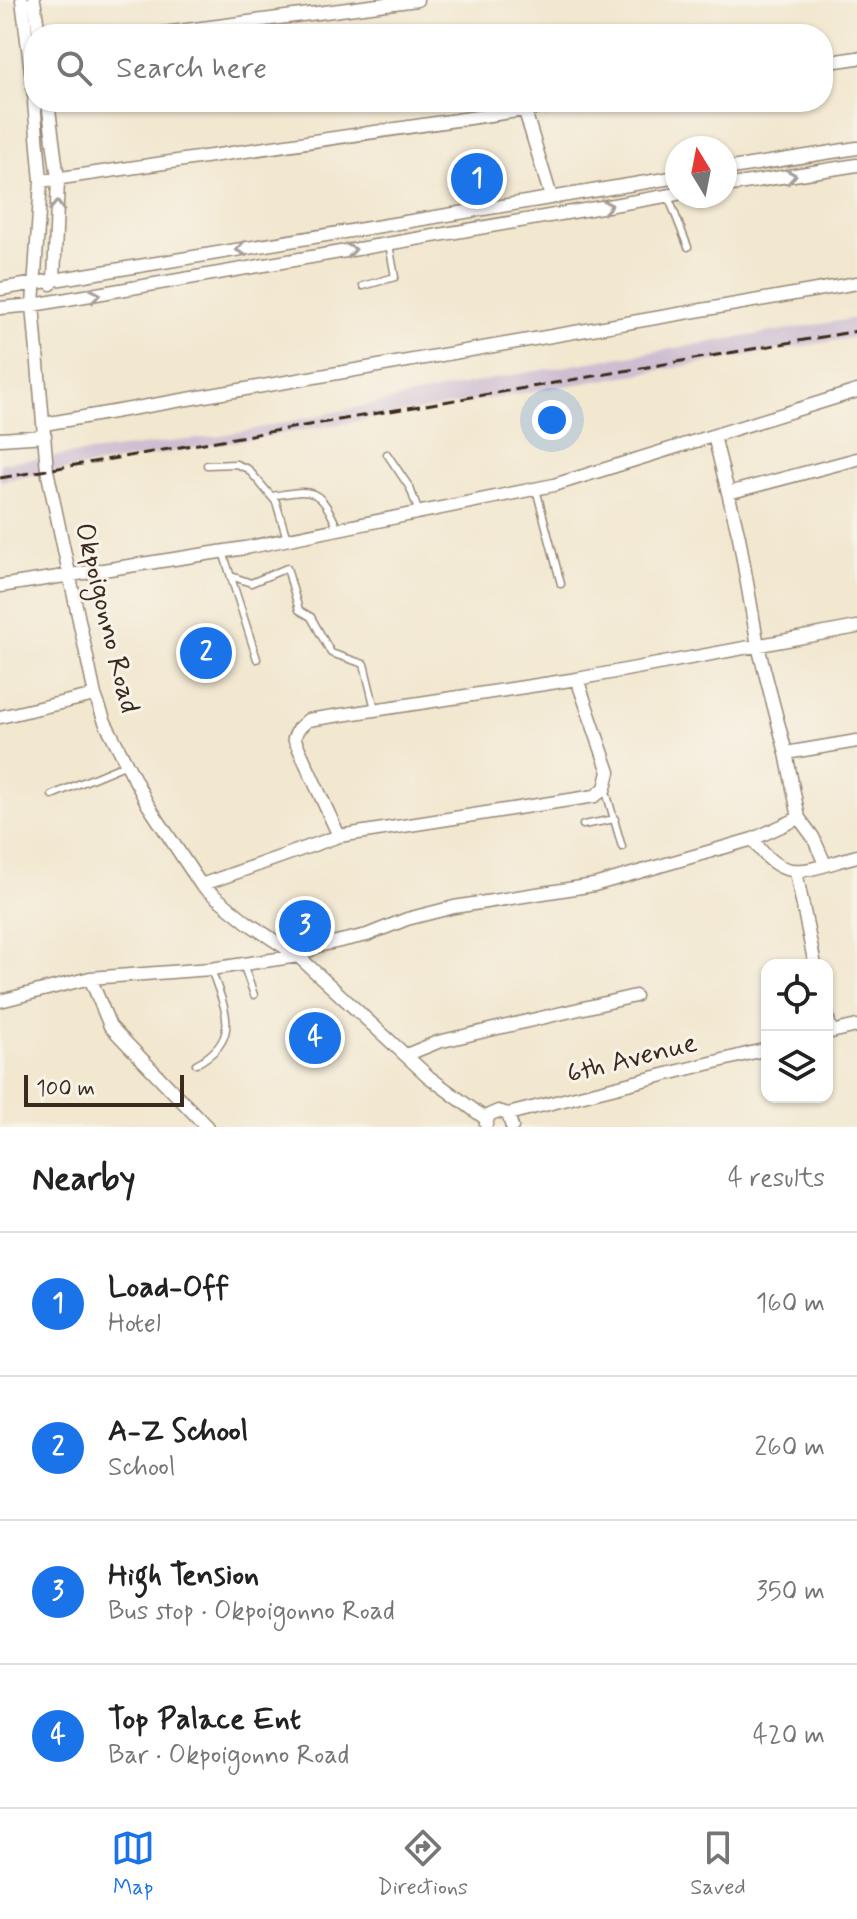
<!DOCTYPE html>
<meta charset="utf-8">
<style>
:root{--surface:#fff;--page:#f6f6f6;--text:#222;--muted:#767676;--line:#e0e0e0;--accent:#1a73e8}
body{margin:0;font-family:Mynerve,sans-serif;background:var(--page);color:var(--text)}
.controls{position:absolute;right:24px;bottom:24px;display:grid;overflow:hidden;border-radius:16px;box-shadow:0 2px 6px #0004}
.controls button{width:72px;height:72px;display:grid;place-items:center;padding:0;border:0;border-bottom:2px solid var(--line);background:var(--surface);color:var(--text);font:40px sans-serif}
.compass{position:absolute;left:665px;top:136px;width:72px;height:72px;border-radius:50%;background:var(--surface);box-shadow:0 2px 6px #0004;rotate:350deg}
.scale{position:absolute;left:24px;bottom:20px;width:160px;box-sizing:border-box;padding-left:8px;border:4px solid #3b2a1e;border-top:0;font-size:22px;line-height:28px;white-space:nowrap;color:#3b2a1e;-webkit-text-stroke:6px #f7f3e8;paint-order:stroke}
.you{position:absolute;left:552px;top:420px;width:28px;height:28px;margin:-20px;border:6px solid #fff;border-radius:50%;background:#1a73e8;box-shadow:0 0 0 12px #1a73e833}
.badge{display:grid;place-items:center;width:52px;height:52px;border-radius:50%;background:var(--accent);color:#fff;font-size:26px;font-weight:700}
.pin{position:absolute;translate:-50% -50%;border:4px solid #fff;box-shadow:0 2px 8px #0006}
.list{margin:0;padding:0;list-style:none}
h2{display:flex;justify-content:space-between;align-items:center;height:104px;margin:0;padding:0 32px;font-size:34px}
h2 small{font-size:26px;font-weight:400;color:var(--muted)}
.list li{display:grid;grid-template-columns:52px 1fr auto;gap:24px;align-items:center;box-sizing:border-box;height:144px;padding:0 32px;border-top:2px solid var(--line)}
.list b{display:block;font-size:30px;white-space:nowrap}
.list p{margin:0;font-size:26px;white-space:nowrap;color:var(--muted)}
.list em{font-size:26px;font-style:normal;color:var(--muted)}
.icon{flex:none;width:44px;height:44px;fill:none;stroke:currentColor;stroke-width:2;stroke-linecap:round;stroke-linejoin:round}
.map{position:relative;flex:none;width:857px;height:1127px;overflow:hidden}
.search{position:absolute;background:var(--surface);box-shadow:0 2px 6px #0004;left:24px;right:24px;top:24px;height:88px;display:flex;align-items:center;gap:20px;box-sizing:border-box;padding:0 28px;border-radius:32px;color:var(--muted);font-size:30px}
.sheet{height:680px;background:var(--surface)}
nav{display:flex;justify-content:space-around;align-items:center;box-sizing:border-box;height:112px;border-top:2px solid var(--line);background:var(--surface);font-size:22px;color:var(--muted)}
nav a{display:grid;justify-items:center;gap:4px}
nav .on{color:var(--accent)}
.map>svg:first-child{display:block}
.industrial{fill:#cebed1}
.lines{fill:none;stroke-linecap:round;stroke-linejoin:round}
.service-casing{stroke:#968876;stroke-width:9}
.minor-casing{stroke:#968876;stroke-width:15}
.service{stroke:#fff;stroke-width:6}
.minor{stroke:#fff;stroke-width:12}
.rail{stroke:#3b2a1e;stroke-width:3;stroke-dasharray:12 6;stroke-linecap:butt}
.oneway{stroke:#a79f9a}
.labels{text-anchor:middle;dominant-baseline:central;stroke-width:6;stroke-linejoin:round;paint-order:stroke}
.street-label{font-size:28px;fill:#3b2a1e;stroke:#f7f3e8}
</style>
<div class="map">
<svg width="857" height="1127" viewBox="0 0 857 1127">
<rect width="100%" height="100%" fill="#f7f3e8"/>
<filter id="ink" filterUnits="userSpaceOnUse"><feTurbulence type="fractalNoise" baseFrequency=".0125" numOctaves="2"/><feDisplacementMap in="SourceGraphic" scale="16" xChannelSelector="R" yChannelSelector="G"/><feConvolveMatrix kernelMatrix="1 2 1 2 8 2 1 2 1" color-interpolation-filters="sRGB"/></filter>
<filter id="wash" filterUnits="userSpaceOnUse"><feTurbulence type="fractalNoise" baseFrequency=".006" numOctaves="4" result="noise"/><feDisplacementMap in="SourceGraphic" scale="32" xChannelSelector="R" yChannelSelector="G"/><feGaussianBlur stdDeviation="1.8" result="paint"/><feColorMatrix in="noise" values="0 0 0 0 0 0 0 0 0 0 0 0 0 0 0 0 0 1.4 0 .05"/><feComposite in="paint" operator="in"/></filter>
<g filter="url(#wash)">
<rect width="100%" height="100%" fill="#f2e7cf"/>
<path class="industrial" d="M857,318v19l-857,144v-18l220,-27 292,-61z"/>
</g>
<g filter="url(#ink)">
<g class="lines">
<defs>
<path id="service" d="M668,196l20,51
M363,286l32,-9 -6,-33
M387,454l23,34 9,25
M207,465l29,-1 12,5 28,33 11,37
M536,489l25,95
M272,496c43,-8 48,-7 66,33
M223,552l34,107
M231,576l20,7 36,-15 12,42 12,7 20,36 33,11 11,45
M605,788l17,59
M52,795l75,-31
M583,825l32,-6
M243,964l11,31
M196,1064c47,-25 29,-54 15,-95"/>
<path id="minor" d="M22,0l12,96
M34,0l5,34
M156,34l261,-34
M823,63l34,-5
M34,102l7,79 -8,124 14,165 48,225 10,27 43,83 53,80 47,38 50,33 131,121 57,42
M48,102l10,77 -4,101 -3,4
M525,111l26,86
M725,169l132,-21
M41,181l538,-79
M725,186l132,-21
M0,289l677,-112
M0,308l33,-3 644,-111
M44,424l813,-141
M714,436l25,101 19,109 28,107 13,65 14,19 12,27
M0,439l45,-3
M728,493l129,-34
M0,586l245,-38 309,-63 303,-94
M577,679l32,93 -4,16 -10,8 -256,40 -45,-98 4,-9 10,-9 269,-41 280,-52
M0,717l95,-22
M786,753l71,-12
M753,839c31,49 57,29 104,17
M796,872l19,93
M201,885l138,-49
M90,978l20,48 97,101
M0,1001l90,-23 121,-9 87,-13 20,-10 49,-11 40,-16 47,-12 140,-22 159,-46 46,-21
M827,1014l4,18
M827,1033l30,-7
M406,1055l32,-13 197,-46
M508,1114l259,-65
M486,1124l3,-9 9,-4 10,3 4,13"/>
</defs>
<use href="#service" class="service-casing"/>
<use href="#minor" class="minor-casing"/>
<use href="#service" class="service"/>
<use href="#minor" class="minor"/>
<path class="rail" d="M0,478l857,-147"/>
</g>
<defs><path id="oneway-chevron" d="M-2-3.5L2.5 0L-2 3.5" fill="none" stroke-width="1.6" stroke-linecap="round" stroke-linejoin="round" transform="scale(2)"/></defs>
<g class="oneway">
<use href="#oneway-chevron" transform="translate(791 176) rotate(-9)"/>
<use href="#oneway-chevron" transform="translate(57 206) rotate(-88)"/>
<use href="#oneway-chevron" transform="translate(607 206) rotate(-10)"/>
<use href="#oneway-chevron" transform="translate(241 249) rotate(171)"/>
<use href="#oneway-chevron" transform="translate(351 250) rotate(-10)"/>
<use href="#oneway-chevron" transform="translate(95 295) rotate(-10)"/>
</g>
</g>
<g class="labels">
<g class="street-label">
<text transform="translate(106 618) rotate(76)">Okpoigonno Road</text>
<text transform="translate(632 1059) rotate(-14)">6th Avenue</text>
</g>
</g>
</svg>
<div class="controls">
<button><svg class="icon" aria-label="locate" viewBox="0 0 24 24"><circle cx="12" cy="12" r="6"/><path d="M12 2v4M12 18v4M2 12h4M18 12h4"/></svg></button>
<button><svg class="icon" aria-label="layers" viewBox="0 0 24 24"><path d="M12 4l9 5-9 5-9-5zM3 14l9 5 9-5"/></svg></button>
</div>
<svg class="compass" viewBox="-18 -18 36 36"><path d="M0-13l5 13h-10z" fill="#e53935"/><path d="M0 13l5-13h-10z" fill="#767676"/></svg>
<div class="scale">100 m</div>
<div class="you"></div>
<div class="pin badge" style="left:477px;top:179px">1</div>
<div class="pin badge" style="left:206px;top:653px">2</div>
<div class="pin badge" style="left:305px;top:926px">3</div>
<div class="pin badge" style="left:315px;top:1038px">4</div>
<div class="search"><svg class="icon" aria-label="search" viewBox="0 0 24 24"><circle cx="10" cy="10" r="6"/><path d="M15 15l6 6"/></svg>Search here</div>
</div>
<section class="sheet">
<h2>Nearby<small>4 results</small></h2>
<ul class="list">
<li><span class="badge">1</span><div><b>Load-Off</b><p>Hotel</p></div><em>160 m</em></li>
<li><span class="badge">2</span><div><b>A-Z School</b><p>School</p></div><em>260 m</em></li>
<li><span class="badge">3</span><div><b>High Tension</b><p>Bus stop · Okpoigonno Road</p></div><em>350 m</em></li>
<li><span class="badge">4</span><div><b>Top Palace Ent</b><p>Bar · Okpoigonno Road</p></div><em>420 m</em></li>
</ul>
</section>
<nav>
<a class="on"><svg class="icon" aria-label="map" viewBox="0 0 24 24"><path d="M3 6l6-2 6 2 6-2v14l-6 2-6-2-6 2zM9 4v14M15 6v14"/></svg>Map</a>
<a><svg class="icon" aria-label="directions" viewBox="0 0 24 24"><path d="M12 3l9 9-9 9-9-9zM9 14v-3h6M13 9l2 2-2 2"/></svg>Directions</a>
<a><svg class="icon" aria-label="saved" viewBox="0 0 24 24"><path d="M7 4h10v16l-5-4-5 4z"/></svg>Saved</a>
</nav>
